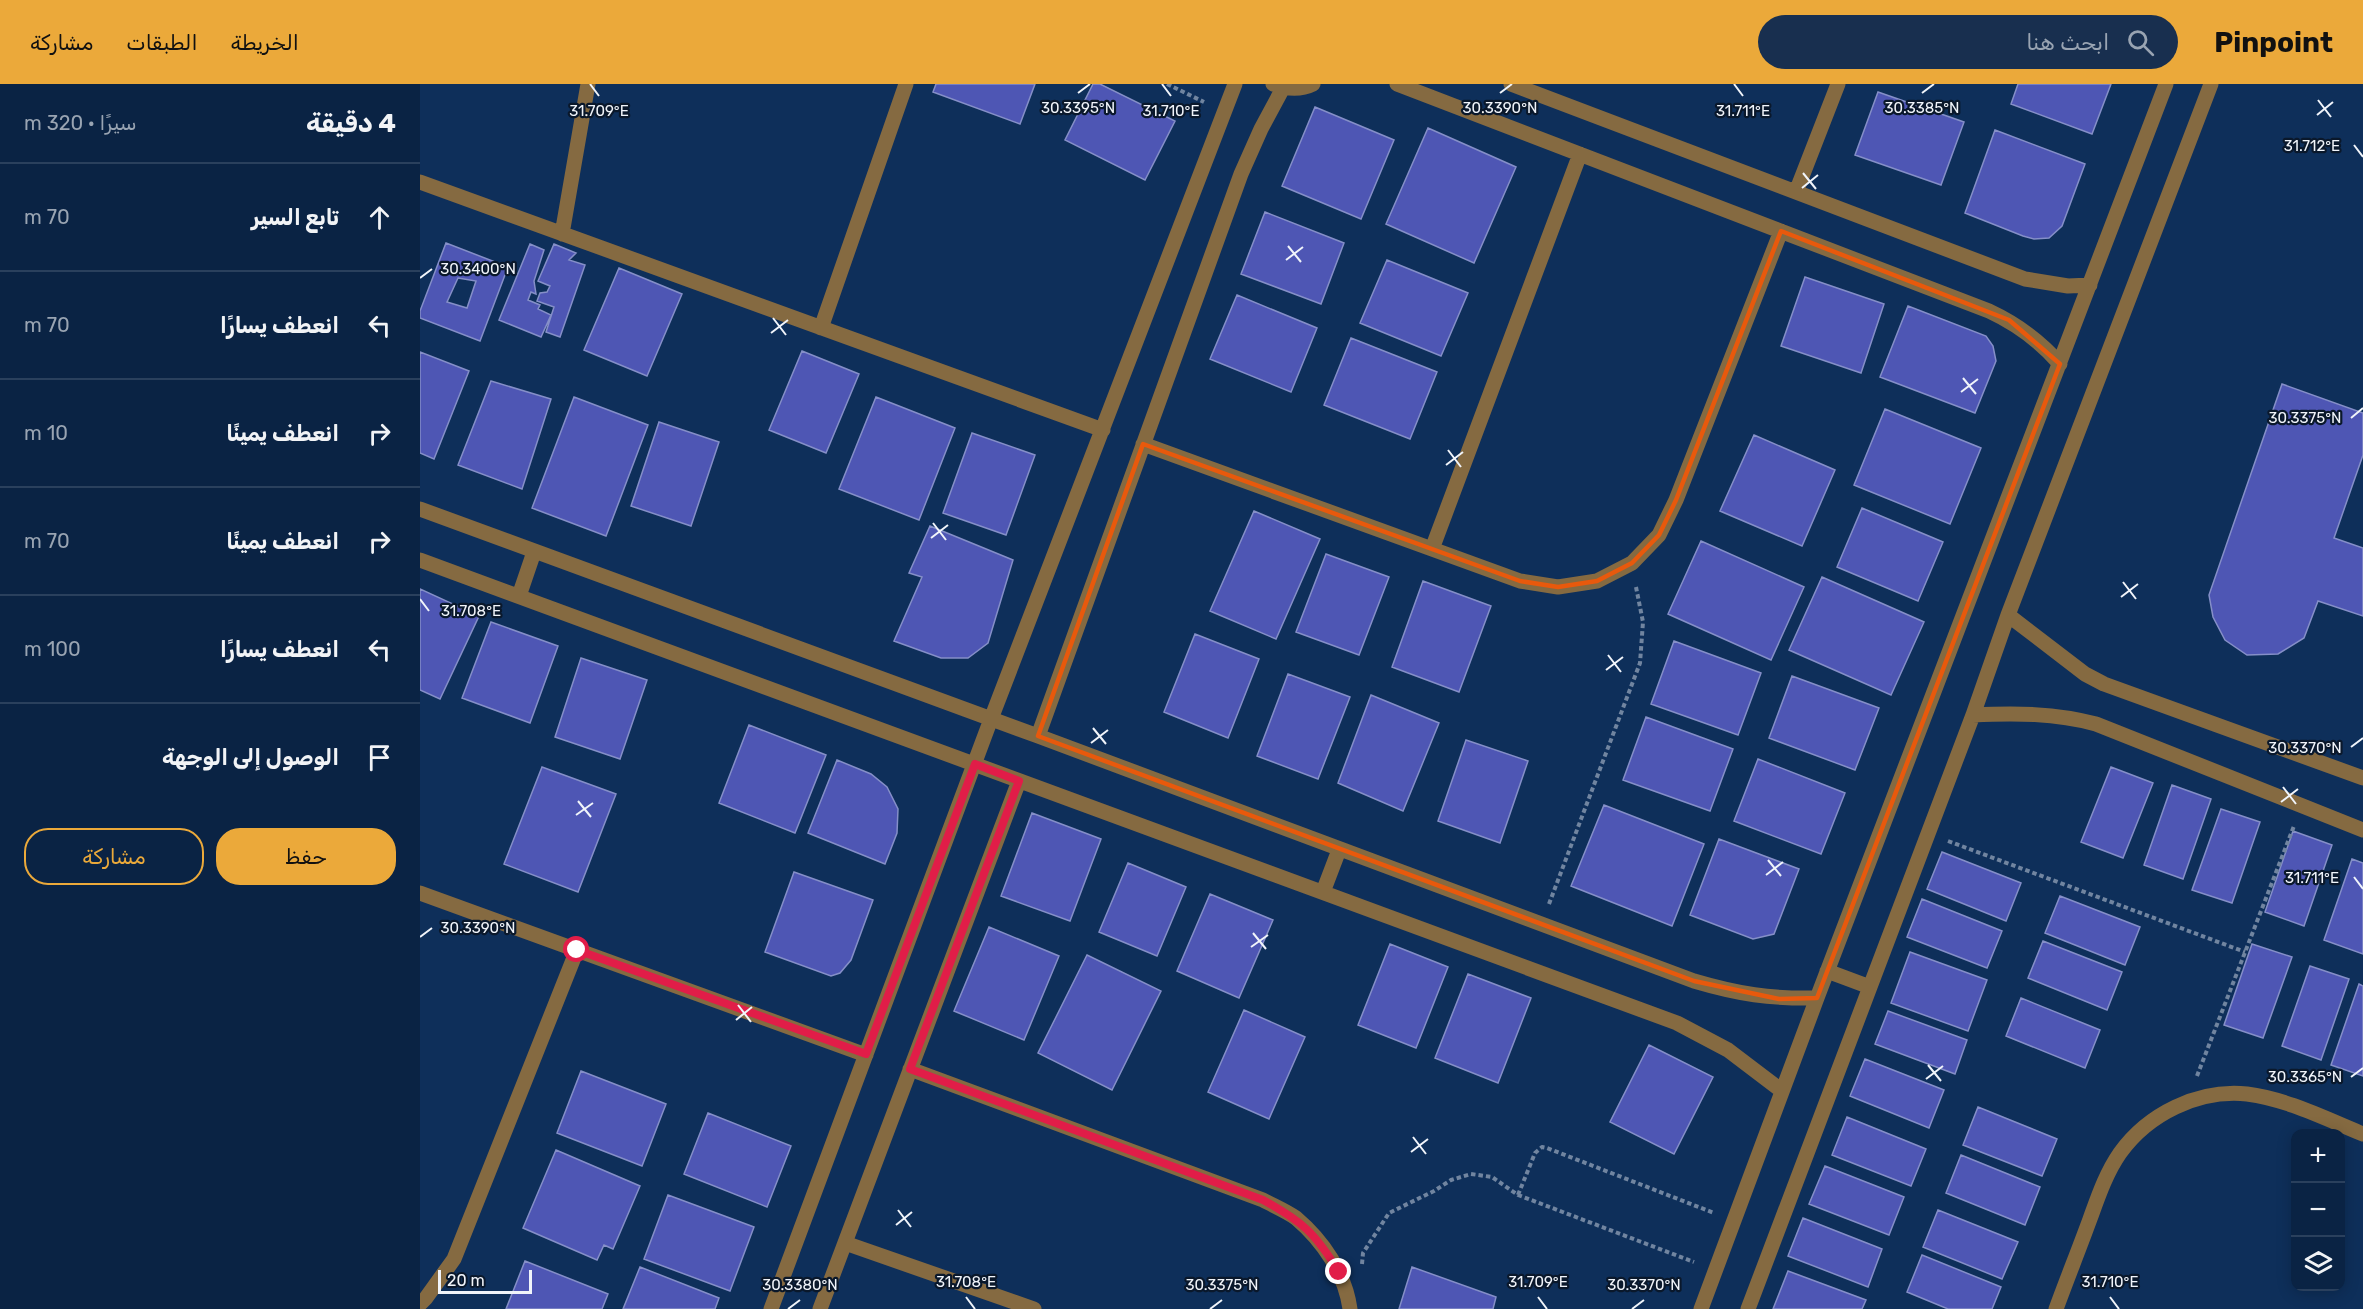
<!DOCTYPE html>
<html lang="ar">
<meta charset="utf-8">
<style>
:root{--surface:#0a2344;--page:#182f4f;--text:#f1f3f6;--muted:#99a4b2;--line:#2a405d;--accent:#eba93a}
body{margin:0;font-family:Rubik,"Noto Naskh Arabic",sans-serif;background:var(--page);color:var(--text);direction:rtl}
.controls{position:absolute;right:18px;bottom:18px;display:grid;overflow:hidden;border-radius:12px;box-shadow:0 3px 15px #0003}
.controls button{width:54px;height:54px;display:grid;place-items:center;padding:0;border:0;border-bottom:2px solid var(--line);background:var(--surface);color:var(--text);font:30px sans-serif}
.scale{position:absolute;left:18px;bottom:15px;width:94px;box-sizing:border-box;padding-left:6px;border:3px solid #f0f4fa;border-top:0;font-size:16px;line-height:21px;white-space:nowrap;color:#f0f4fa;-webkit-text-stroke:4px #0a182b;paint-order:stroke}
.stop{position:absolute;width:18px;height:18px;margin:-14px;border:4px solid #e11d48;border-radius:50%;background:#fff}
.stop.end{background:#e11d48;border-color:#fff;box-shadow:0 2px 6px #0008}
.list{margin:0;padding:0;list-style:none}
h2{display:flex;justify-content:space-between;align-items:center;height:78px;margin:0;padding:0 24px;font-size:26px}
h2 small{font-size:20px;font-weight:400;color:var(--muted)}
.list li{display:grid;grid-template-columns:39px 1fr auto;gap:18px;align-items:center;box-sizing:border-box;height:108px;padding:0 24px;border-top:2px solid var(--line)}
.list b{display:block;font-size:22px;white-space:nowrap}
.list em{font-size:20px;font-style:normal;color:var(--muted)}
.actions{display:flex;gap:12px;padding:18px 24px}
.actions a{flex:1;padding:14px 0;border:2px solid var(--accent);border-radius:24px;text-align:center;font-size:21px;color:var(--accent)}
.actions .main{background:var(--accent);color:#111}
.icon{flex:none;width:33px;height:33px;fill:none;stroke:currentColor;stroke-width:2;stroke-linecap:round;stroke-linejoin:round}
.map{position:relative;flex:none;width:1943px;height:1225px;overflow:hidden;direction:ltr}
header{display:flex;align-items:center;gap:36px;box-sizing:border-box;height:84px;padding:0 30px;background:var(--accent);color:#111}
header strong{font-size:28px}
nav{display:flex;gap:33px;margin-inline-start:auto;font-size:21px}
.search{width:420px;height:54px;background:var(--page);display:flex;align-items:center;gap:15px;box-sizing:border-box;padding:0 21px;border-radius:33px;color:var(--muted);font-size:22px}
main{display:flex}
aside{flex:1;background:var(--surface)}
.map>svg:first-child{display:block}
.building{fill:#4e56b4;stroke:#858fc8;stroke-width:1.5;fill-rule:evenodd}
.lines{fill:none;stroke-linecap:round;stroke-linejoin:round}
.path{stroke:#7185a0;stroke-width:4;stroke-dasharray:4.5 3;stroke-linecap:butt}
.minor{stroke:#856a41;stroke-width:15}
.route{stroke:#e11d48;stroke-width:8}
.marked{fill:none;stroke:#e8590c;stroke-width:4.5;stroke-linejoin:round}
.ticks{fill:none;stroke:#f0f4fa;stroke-width:2}
.ticks-label{font-size:15px;text-anchor:middle;fill:#f0f4fa;stroke:#0a182b;stroke-width:4.5;stroke-linejoin:round;paint-order:stroke}
</style>
<header>
<strong>Pinpoint</strong>
<div class="search"><svg class="icon" aria-label="search" viewBox="0 0 24 24"><circle cx="10" cy="10" r="6"/><path d="M15 15l6 6"/></svg>ابحث هنا</div>
<nav><a>الخريطة</a><a>الطبقات</a><a>مشاركة</a></nav>
</header>
<main>
<div class="map">
<svg width="1943" height="1225" viewBox="0 0 1943 1225">
<rect width="100%" height="100%" fill="#0e2f5a"/>
<path class="building" d="M516,0h99l-15,40 -87,-32z
M673,0h7l75,37 -30,59 -80,-40z
M1598,0h93l-19,50 -81,-30z
M1458,8l86,30 -23,63 -86,-30z
M895,23l79,33 -33,79 -79,-33z
M1008,44l88,39 -42,96 -88,-39z
M1575,46l90,34 -23,62 -13,12 -15,1 -11,-3 -58,-23z
M845,128l79,31 -23,61 -80,-30z
M26,159l62,24 -28,74 -60,-23v-7zM38,194l18,3 -9,27 -20,-6z
M110,160l14,6 -10,31 2,13 -5,-2 -3,8 12,5 -2,4 13,6 -10,22 -42,-17z
M134,160l22,9 -7,7 16,5 -25,72 -14,-5 8,-25 -17,-6 3,-8 7,-1 3,-6 -12,-5z
M967,176l81,33 -27,63 -81,-33z
M199,184l63,26 -35,82 -63,-26z
M1385,193l79,27 -23,69 -80,-27z
M817,211l80,33 -26,64 -81,-33z
M1488,222l78,30 7,10 3,15 -21,52 -95,-36z
M931,254l86,34 -27,67 -86,-34z
M382,267l57,23 -33,79 -57,-23z
M0,268l49,19 -35,88 -14,-6z
M71,297l60,18 -29,90 -64,-24z
M1862,300l81,29v42l-29,83 29,10v68l-45,-15 -14,37 -26,16 -31,1 -22,-15 -12,-23 -4,-22z
M154,313l74,28 -42,111 -74,-28z
M456,313l79,31 -36,92 -80,-31z
M1465,325l96,39 -31,76 -96,-39z
M239,338l60,20 -28,84 -60,-20z
M552,349l63,22 -29,80 -63,-22z
M1334,351l81,35 -33,76 -82,-35z
M1442,424l81,34 -25,59 -81,-34z
M834,427l66,28 -44,100 -66,-28z
M510,442l83,34 -25,83 -20,15h-27l-47,-17 28,-64 -13,-4z
M1281,457l103,46 -33,73 -103,-46z
M906,470l63,23 -30,78 -63,-23z
M1402,493l102,45 -33,73 -102,-45z
M1003,497l68,25 -32,86 -67,-25z
M0,505l59,27 -39,83 -20,-9z
M71,538l67,24 -28,77 -68,-25z
M775,550l64,25 -31,79 -64,-26z
M1254,557l87,32 -23,62 -87,-31z
M161,574l66,22 -27,79 -65,-22z
M868,590l62,23 -32,82 -61,-23z
M1372,592l87,32 -24,62 -86,-32z
M951,611l68,28 -36,88 -65,-28z
M1226,633l87,32 -23,62 -87,-31z
M329,641l77,30 -31,78 -76,-30z
M1046,656l62,21 -28,82 -62,-22z
M1338,675l87,34 -24,61 -87,-33z
M417,676l34,14 16,13 11,22 -1,24 -12,31 -77,-31z
M122,683l74,27 -38,98 -74,-28z
M1691,683l42,16 -30,75 -42,-16z
M1752,701l39,14 -28,80 -39,-14z
M1184,721l100,39 -32,82 -101,-40z
M1801,725l39,13 -28,81 -40,-13z
M612,729l69,26 -31,82 -69,-25z
M1873,747l39,14 -28,81 -39,-14z
M1299,755l80,30 -25,65 -21,5 -63,-24z
M1522,768l79,31 -15,38 -79,-32z
M1932,775l11,4v91l-39,-14z
M708,779l58,24 -29,69 -58,-24z
M374,788l79,28 -22,60 -11,13 -9,3 -66,-24z
M790,810l63,26 -34,78 -62,-27z
M1640,812l80,31 -15,38 -80,-32z
M1502,815l80,32 -15,37 -80,-31z
M569,843l70,29 -35,84 -70,-29z
M1623,857l79,31 -15,38 -79,-32z
M970,860l58,23 -32,81 -58,-23z
M1832,860l40,13 -29,81 -39,-13z
M1490,868l77,28 -19,51 -77,-28z
M667,871l74,36 -49,99 -74,-37z
M1890,882l39,13 -28,81 -39,-14z
M1048,890l63,24 -33,85 -63,-25z
M1939,900l4,2v90l-32,-11z
M1601,914l79,32 -15,38 -79,-32z
M824,926l61,27 -36,82 -61,-27z
M1468,927l79,29 -12,34 -80,-30z
M1229,961l64,32 -39,77 -64,-32z
M1445,975l79,31 -15,38 -79,-32z
M161,987l85,33 -24,62 -85,-33z
M1558,1023l79,32 -15,37 -79,-31z
M288,1029l83,33 -24,61 -83,-33z
M1427,1033l79,32 -15,37 -79,-31z
M136,1066l84,36 -27,63 -9,-4 -7,15 -74,-32z
M1541,1071l79,32 -15,38 -79,-32z
M1405,1082l79,31 -15,38 -80,-31z
M248,1111l86,32 -24,64 -86,-32z
M1518,1126l80,32 -16,37 -79,-32z
M1383,1134l79,31 -14,38 -80,-31z
M1502,1171l79,32 -9,22h-44l-41,-17z
M105,1177l83,33 -6,15h-96z
M220,1183l79,31 -4,11h-92z
M992,1183l84,30 -3,12h-94z
M1368,1187l78,29 -4,9h-89z"/>
<g class="lines">
<path class="path" d="M747,0l37,18
M1528,757l297,111
M1129,820l91,-241 3,-41 -7,-35
M1777,992l97,-250
M1098,1111l17,-42 7,-6 5,1 167,65
M942,1180l1,-11 26,-40 45,-22 17,-11 20,-6 21,3 26,18 176,67"/>
<path class="minor" d="M853,0c13,5 26,7 40,0
M977,0l592,227c28,13 50,29 71,53
M1091,0l514,195 43,7 22,-1
M0,98l683,248
M1376,108l42,-108
M142,150l26,-150
M401,244l85,-244
M723,360l377,137 38,6 39,-6 35,-18 27,-28 17,-35 105,-269
M0,425l618,227 656,245c44,13 76,18 123,17
M1012,465l148,-395
M0,476l1257,463 51,27 54,41
M99,512l15,-44
M1588,531l77,59 19,10 259,94
M1553,631c42,-2 82,-2 123,9l267,106
M618,652l203,-562 20,-45 22,-41
M903,808l16,-42
M0,809l446,162
M1407,887l43,16
M490,985l353,131c11,6 23,11 33,18 27,23 49,55 54,91
M425,1159l189,66
M0,1220l6,-6 28,-39 123,-309
M351,1225l220,-590 244,-635
M400,1225l199,-528
M1281,1225l116,-311 349,-914
M1328,1225l225,-594 35,-100 203,-531
M1636,1225c11,-30 23,-60 34,-90 8,-22 16,-46 30,-66 28,-39 78,-64 127,-59 40,5 79,25 116,40"/>
</g>
<g class="lines">
<path class="route" d="M157,866l289,104 109,-290 44,17 -109,288 353,131c40,22 52,33 76,72"/>
</g>
<path class="marked" d="M1361,147l228,89 51,44 -243,634 -38,1 -85,-18 -656,-245 105,-292 377,137 38,6 39,-6 35,-18 27,-28 17,-35z"/>
<path class="ticks" d="M170,0l9,12M742,0l9,12M1314,0l9,12M658,9l12,-9M1080,9l12,-9M1502,9l12,-9M1898,16l13,17M1897,31l16,-13M1934,61l9,12M1383,89l13,16M1382,104l16,-13M868,162l13,16M866,176l17,-13M0,194l12,-9M353,234l13,17M351,249l17,-13M1543,294l13,16M1541,308l17,-13M1931,334l12,-10M1028,366l13,17M1026,381l17,-13M513,439l13,17M511,454l17,-13M1703,498l13,17M1701,513l17,-13M0,515l9,12M1188,571l13,17M1186,586l17,-13M673,644l13,16M671,659l17,-13M1931,663l12,-9M1863,703l13,17M158,717l13,16M1861,718l17,-13M156,731l17,-12M1348,776l13,16M1346,791l17,-13M1934,793l9,12M833,849l13,16M0,853l12,-9M831,863l17,-12M318,921l13,17M316,936l16,-13M1508,981l13,16M1931,993l12,-9M1506,995l17,-13M993,1053l13,17M991,1068l17,-13M478,1126l13,17M476,1141l16,-13M546,1213l9,12M1118,1213l9,12M1690,1213l9,12M368,1225l12,-9M790,1225l12,-9M1212,1225l12,-9"/>
<g class="ticks-label">
<text x="658" y="29">30.3395°N</text>
<text x="1080" y="29">30.3390°N</text>
<text x="1502" y="29">30.3385°N</text>
<text x="179" y="32">31.709°E</text>
<text x="751" y="32">31.710°E</text>
<text x="1323" y="32">31.711°E</text>
<text x="1892" y="67">31.712°E</text>
<text x="58" y="190">30.3400°N</text>
<text x="1885" y="339">30.3375°N</text>
<text x="51" y="532">31.708°E</text>
<text x="1885" y="669">30.3370°N</text>
<text x="1892" y="799">31.711°E</text>
<text x="58" y="849">30.3390°N</text>
<text x="1885" y="998">30.3365°N</text>
<text x="546" y="1203">31.708°E</text>
<text x="1118" y="1203">31.709°E</text>
<text x="1690" y="1203">31.710°E</text>
<text x="380" y="1206">30.3380°N</text>
<text x="802" y="1206">30.3375°N</text>
<text x="1224" y="1206">30.3370°N</text>
</g>
</svg>
<div class="controls">
<button>+</button>
<button>−</button>
<button><svg class="icon" aria-label="layers" viewBox="0 0 24 24"><path d="M12 4l9 5-9 5-9-5zM3 14l9 5 9-5"/></svg></button>
</div>
<div class="scale">20 m</div>
<div class="stop" style="left:157px;top:866px"></div>
<div class="stop end" style="left:919px;top:1188px"></div>
</div>
<aside>
<h2>4 دقيقة<small>سيرًا · 320 m</small></h2>
<ul class="list">
<li><svg class="icon" aria-label="ahead" viewBox="0 0 24 24"><path d="M12 20V5M6 11l6-6 6 6"/></svg><div><b>تابع السير</b></div><em>70 m</em></li>
<li><svg class="icon" aria-label="left" viewBox="0 0 24 24"><path d="M17 20v-9H6M10 6l-5 5 5 5"/></svg><div><b>انعطف يسارًا</b></div><em>70 m</em></li>
<li><svg class="icon" aria-label="right" viewBox="0 0 24 24"><path d="M7 20v-9h11M14 6l5 5-5 5"/></svg><div><b>انعطف يمينًا</b></div><em>10 m</em></li>
<li><svg class="icon" aria-label="right" viewBox="0 0 24 24"><path d="M7 20v-9h11M14 6l5 5-5 5"/></svg><div><b>انعطف يمينًا</b></div><em>70 m</em></li>
<li><svg class="icon" aria-label="left" viewBox="0 0 24 24"><path d="M17 20v-9H6M10 6l-5 5 5 5"/></svg><div><b>انعطف يسارًا</b></div><em>100 m</em></li>
<li><svg class="icon" aria-label="arrive" viewBox="0 0 24 24"><path d="M6 21V4h12l-3 4 3 4H6"/></svg><div><b>الوصول إلى الوجهة</b></div></li>
</ul>
<div class="actions"><a class="main">حفظ</a><a>مشاركة</a></div>
</aside>
</main>
